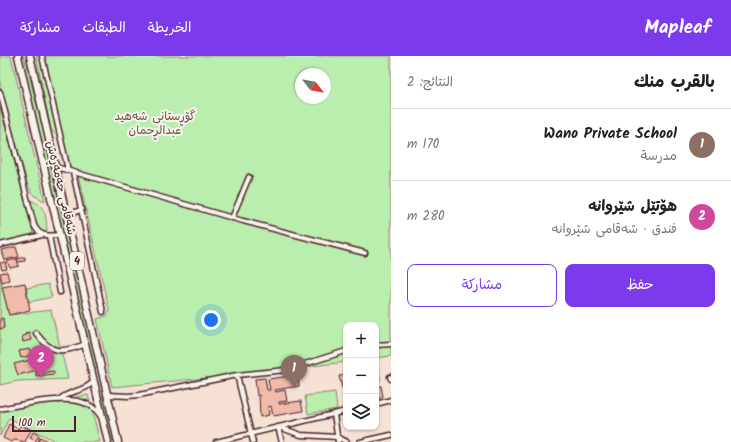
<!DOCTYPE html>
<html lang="ar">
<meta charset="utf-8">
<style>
:root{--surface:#fff;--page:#f2f2f2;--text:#222;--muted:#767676;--line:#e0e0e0;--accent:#7c3aed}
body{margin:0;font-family:Kalam,"Playpen Sans Arabic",sans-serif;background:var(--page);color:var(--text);direction:rtl}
.controls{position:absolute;right:12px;bottom:12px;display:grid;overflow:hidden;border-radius:8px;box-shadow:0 1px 3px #0004}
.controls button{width:36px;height:36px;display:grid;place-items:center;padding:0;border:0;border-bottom:1px solid var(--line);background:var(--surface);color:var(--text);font:20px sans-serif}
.compass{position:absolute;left:295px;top:12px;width:36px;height:36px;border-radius:50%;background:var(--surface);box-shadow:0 1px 3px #0004;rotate:121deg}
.scale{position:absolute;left:12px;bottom:10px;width:64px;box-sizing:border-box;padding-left:4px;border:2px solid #4a1f2b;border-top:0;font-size:11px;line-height:14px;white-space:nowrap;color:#4a1f2b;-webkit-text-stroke:3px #f7f3e8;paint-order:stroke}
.you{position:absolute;left:211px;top:264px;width:14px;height:14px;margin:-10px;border:3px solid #fff;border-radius:50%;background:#1a73e8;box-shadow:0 0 0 6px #1a73e833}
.badge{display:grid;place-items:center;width:26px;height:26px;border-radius:50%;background:var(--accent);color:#fff;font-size:13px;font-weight:700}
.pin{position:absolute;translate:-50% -33px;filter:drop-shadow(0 1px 2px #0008)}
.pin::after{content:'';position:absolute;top:21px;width:14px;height:12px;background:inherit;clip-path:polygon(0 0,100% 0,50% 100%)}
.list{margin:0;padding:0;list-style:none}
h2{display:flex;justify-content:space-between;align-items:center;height:52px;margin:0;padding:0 16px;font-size:17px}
h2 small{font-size:13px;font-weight:400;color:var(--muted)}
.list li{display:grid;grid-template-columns:26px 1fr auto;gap:12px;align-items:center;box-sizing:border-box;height:72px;padding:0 16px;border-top:1px solid var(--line)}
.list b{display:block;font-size:15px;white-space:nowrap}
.list p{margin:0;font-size:13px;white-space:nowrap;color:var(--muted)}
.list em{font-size:13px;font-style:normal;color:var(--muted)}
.actions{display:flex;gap:8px;padding:12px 16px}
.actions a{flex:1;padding:9px 0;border:1px solid var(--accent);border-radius:8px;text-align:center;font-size:14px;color:var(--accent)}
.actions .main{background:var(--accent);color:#fff}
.icon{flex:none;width:22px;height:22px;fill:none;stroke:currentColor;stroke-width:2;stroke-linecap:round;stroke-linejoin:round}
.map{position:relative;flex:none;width:391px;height:386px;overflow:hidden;direction:ltr}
header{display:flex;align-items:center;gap:24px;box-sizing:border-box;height:56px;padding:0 20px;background:var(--accent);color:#fff}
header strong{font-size:19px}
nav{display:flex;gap:22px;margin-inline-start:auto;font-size:14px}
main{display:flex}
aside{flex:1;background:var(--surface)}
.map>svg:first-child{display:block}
.green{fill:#baeeae;stroke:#82866c;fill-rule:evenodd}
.building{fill:#f2baa8;stroke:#4a1f2b}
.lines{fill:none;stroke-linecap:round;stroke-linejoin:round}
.minor-casing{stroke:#4a1f2b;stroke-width:7}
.highway-casing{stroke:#4a1f2b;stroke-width:9}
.minor{stroke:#f7f3e8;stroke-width:4}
.highway{stroke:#f7f3e8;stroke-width:6}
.labels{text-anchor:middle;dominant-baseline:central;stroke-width:4;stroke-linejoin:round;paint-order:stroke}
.shield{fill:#f7f3e8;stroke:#7e5f64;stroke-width:1}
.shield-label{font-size:11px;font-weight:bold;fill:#4a1f2b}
.park-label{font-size:12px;fill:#66534c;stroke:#f7f3e8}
.street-label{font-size:12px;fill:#4a1f2b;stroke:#f7f3e8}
</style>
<header>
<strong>Mapleaf</strong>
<nav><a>الخريطة</a><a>الطبقات</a><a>مشاركة</a></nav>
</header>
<main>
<aside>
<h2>بالقرب منك<small>النتائج: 2</small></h2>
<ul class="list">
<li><span class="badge" style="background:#8d6e63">1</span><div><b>Wano Private School</b><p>مدرسة</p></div><em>170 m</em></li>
<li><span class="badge" style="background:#d1479c">2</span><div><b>هۆتێل شێروانە</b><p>فندق · شەقامی شێروانە</p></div><em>280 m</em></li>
</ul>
<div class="actions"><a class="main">حفظ</a><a>مشاركة</a></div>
</aside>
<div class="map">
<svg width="391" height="386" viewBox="0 0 391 386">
<rect width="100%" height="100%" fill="#f6e2d5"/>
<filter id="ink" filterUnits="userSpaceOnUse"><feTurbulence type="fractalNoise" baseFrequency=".025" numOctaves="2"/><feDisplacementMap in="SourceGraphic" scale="8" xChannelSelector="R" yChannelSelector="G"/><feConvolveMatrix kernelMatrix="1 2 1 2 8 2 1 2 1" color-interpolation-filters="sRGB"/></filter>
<g filter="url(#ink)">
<path class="green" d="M0,0h11l34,145 -12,-6 -6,-12 -27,-100z
M21,0h3l23,88 51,224 -4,1z
M36,0h355v300l-15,2v-33h-30v37l-109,13 -125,12 -15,-68 10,-3 2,-6 -31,-135v-4l-9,-3 -5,-25 -13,-13zM301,18h24v24h-24z
M0,51l35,133 -35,8z
M30,144c17,6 16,17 17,33 -14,1 -16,-23 -17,-33z
M0,220l9,39 42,-5 17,69 -50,2 -18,4z
M48,228l4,13 -23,5 -3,-14z
M335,336l2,17 -29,5 -3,-18z
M88,339l12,47h-43l-48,-24 -9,18v-26z
M104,340l12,46h-5l-11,-45z"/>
<path class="building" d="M16,191l3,10 -15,3 -3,-10z
M25,201v4l-7,1 -1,-3z
M17,203l2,7 -9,2 -3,-7z
M5,206l2,7 -5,1 -2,-7z
M7,216l2,8 -7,2 -2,-9z
M25,227l5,27 -21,5 -7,-28z
M3,262l1,10 -4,1v-10z
M29,276l2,8 -8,2 -1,-6 4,-1 -1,-2z
M30,293l2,6 -11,3 -2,-7z
M38,302l3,11 -23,6 -4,-11z
M376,312h2l2,12 -4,1z
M54,315v3l-18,2v-3z
M298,319l1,11 -24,4 1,2 9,-2 2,11 -8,1v2l22,-3 2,10 -30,5 -2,-10 -3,1 1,8 -9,2 -1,-22 -2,1 -2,-17 10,-1 2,12h3l-2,-11z
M346,319v13h-4l-3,-12z
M381,330l2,11 -7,2v-12z
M9,368l9,5 2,-4 11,5 -6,12 -10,-2 -4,2 -8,-4z
M33,376l6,3 -3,6 -6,-3z
M40,381l6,3 -1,2h-7z"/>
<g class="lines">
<defs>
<path id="minor" d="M42,0l26,114
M0,36l34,133c5,12 15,11 26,10
M56,111l187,54 122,32
M73,116l30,140
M67,160l15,-7
M232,162l17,-41
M49,180l11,56
M0,189l42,-10
M36,277c16,22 25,20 50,11
M376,289l15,-1
M237,319l16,67
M390,321l1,2
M108,339l20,1 11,-1 98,-20 49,-5 60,-19
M59,344c10,-10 26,-8 35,-19
M376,348l15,-4
M0,353c23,-5 66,-15 87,-5 7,3 10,7 14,13
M334,358l4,28
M278,371l4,15
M279,371l22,8 36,2 10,5
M216,386l130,-31
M360,386l31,-7"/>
<path id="highway" d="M18,0l90,386
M30,0l88,386"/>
</defs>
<use href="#minor" class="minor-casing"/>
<use href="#highway" class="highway-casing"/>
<use href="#minor" class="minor"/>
<use href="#highway" class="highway"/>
</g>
</g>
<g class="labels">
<rect class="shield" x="70" y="196" width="14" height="18" rx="3"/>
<g class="shield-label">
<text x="77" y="205">4</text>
</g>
<g class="park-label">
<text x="155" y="60">گۆڕستانی شەهید<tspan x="155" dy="14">عبدالڕحمان</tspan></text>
</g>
<g class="street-label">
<text transform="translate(61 132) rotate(77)">شەقامی حەمەڕەش</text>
</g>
</g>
</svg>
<div class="controls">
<button>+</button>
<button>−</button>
<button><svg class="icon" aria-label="layers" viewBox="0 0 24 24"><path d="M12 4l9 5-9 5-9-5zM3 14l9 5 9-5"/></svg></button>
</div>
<svg class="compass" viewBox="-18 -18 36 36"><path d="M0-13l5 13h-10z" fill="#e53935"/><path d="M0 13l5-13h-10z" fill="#767676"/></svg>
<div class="scale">100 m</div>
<div class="you"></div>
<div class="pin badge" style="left:294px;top:332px;background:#8d6e63">1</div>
<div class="pin badge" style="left:41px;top:322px;background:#d1479c">2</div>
</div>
</main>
